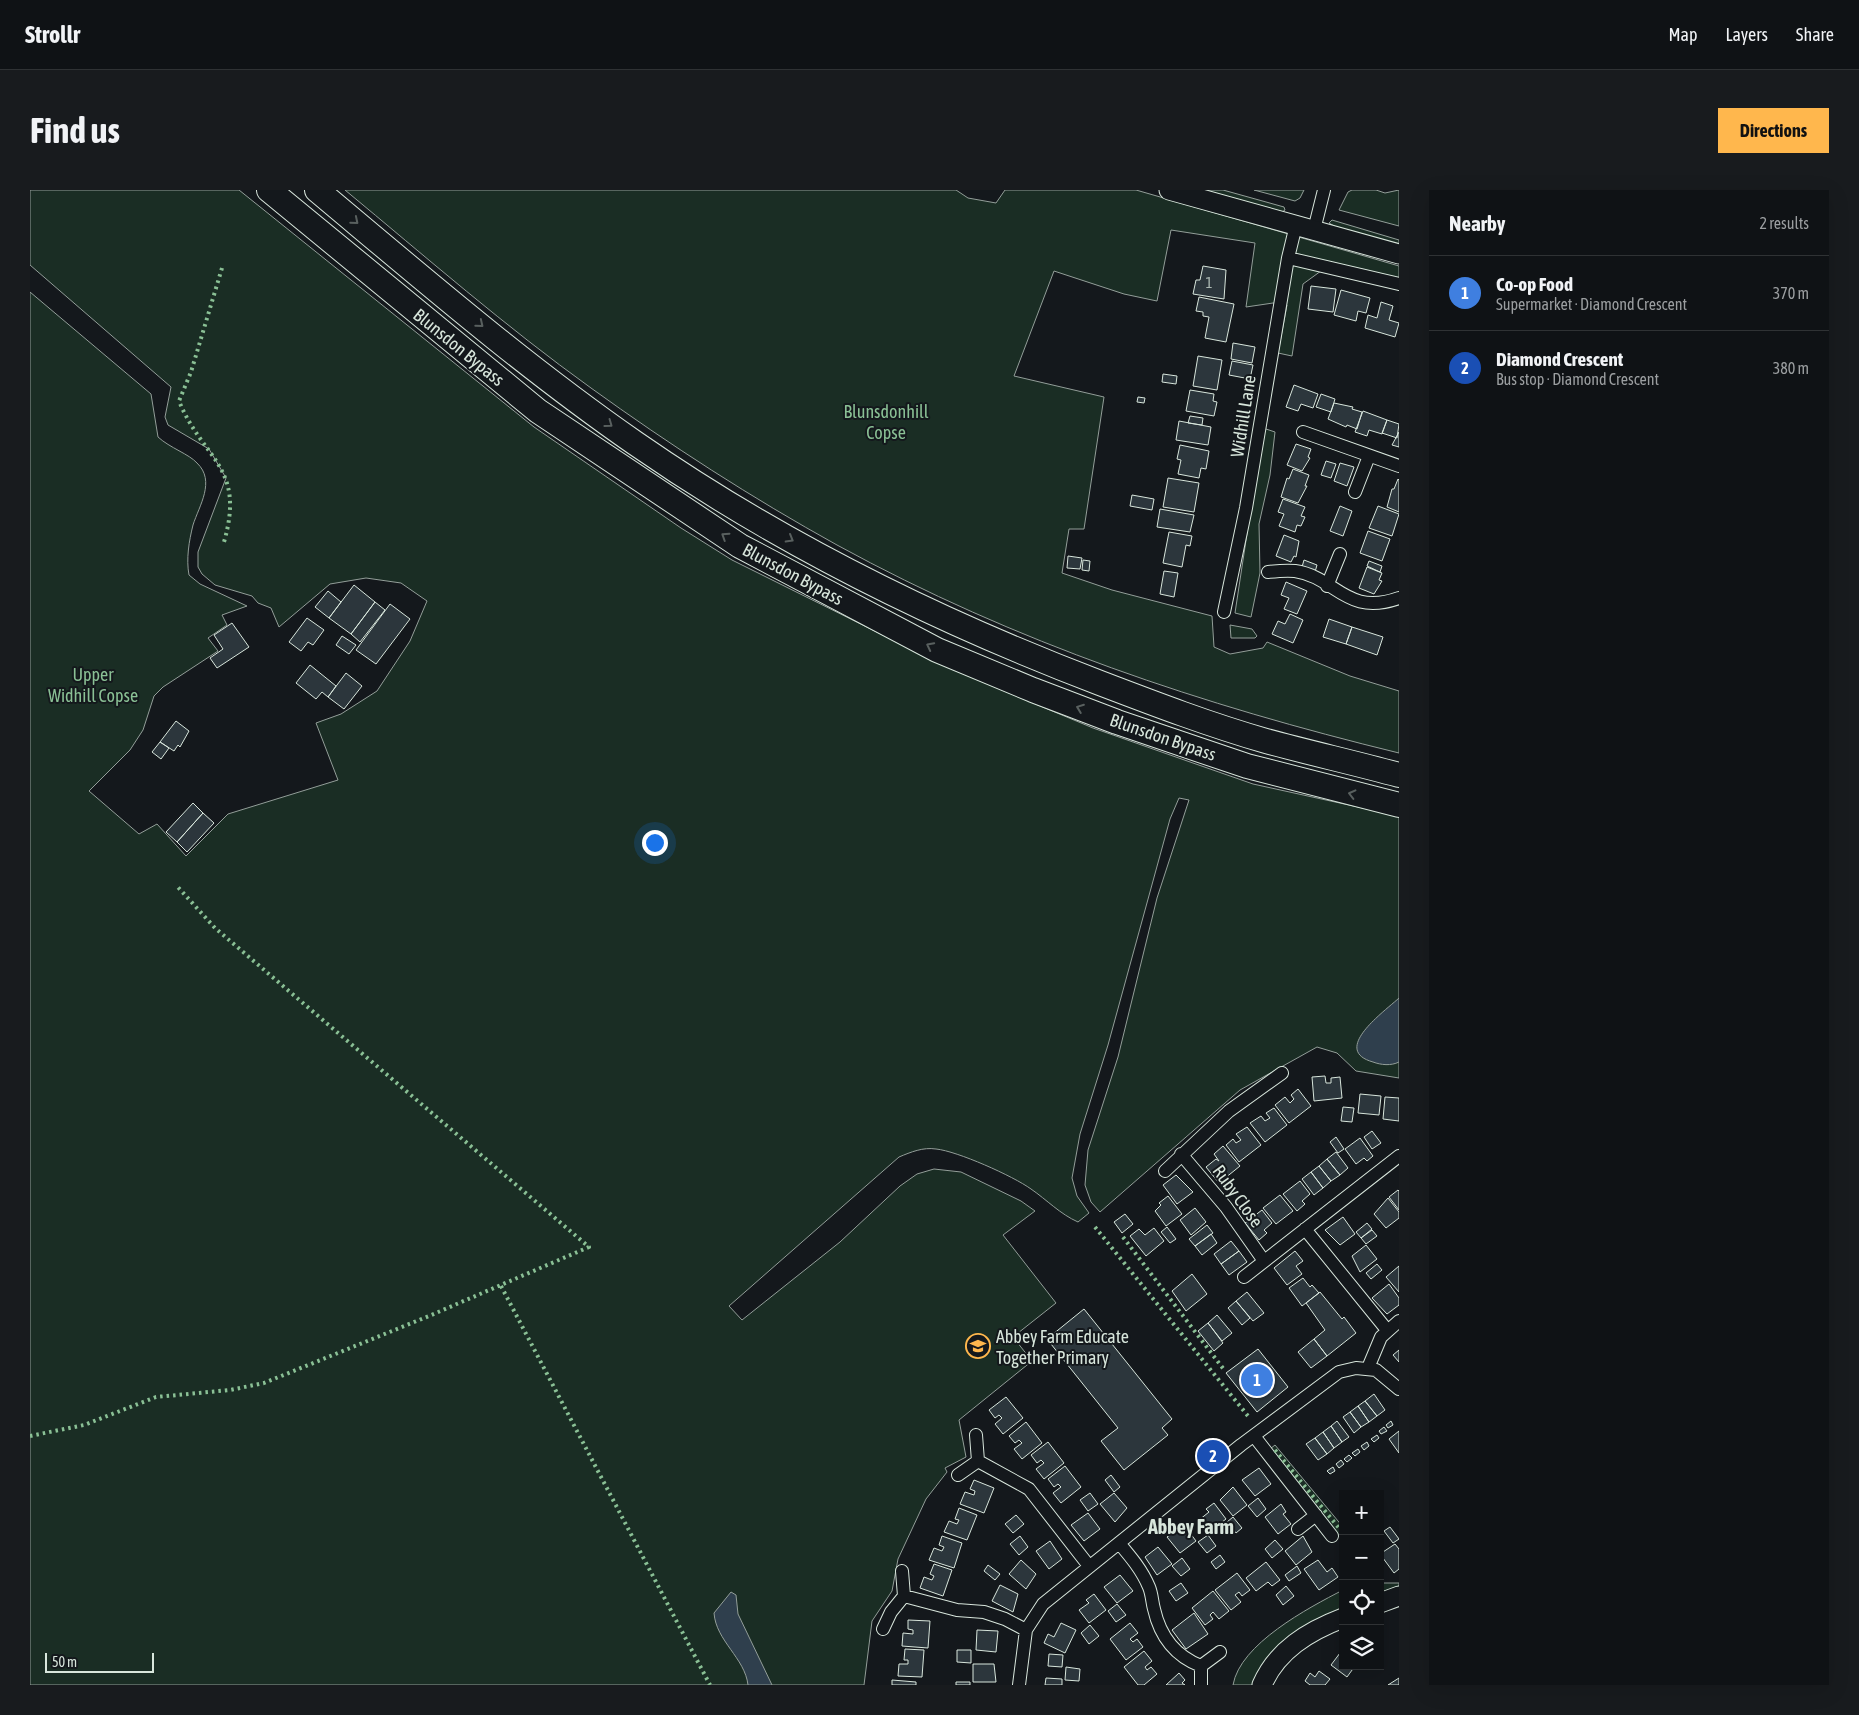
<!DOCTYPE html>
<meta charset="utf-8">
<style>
:root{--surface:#0f1215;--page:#181b1e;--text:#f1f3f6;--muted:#9b9ea0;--line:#2f3234;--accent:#ffb74d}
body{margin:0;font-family:"Asap Condensed",sans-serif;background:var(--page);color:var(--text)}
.controls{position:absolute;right:15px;bottom:15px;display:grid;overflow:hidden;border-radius:0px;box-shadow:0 5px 20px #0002}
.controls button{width:45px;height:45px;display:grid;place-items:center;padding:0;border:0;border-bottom:1px solid var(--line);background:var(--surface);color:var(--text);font:25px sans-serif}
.scale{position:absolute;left:15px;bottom:12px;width:109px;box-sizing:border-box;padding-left:5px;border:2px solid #d8e6dc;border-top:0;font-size:14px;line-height:18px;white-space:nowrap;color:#d8e6dc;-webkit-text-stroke:4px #14181c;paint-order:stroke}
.you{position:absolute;left:624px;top:652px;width:18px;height:18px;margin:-12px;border:4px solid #fff;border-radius:50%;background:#1a73e8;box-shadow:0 0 0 8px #1a73e833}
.badge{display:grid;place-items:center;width:32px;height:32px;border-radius:50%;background:var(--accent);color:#fff;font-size:16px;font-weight:700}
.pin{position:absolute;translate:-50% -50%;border:2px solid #fff;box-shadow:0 1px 5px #0006}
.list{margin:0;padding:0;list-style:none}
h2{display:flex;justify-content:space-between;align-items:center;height:65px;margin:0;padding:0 20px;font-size:21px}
h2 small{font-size:16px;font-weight:400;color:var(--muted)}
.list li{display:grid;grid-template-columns:32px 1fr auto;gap:15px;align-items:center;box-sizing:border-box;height:75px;padding:0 20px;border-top:1px solid var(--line)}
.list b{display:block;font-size:19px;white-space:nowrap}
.list p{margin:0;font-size:16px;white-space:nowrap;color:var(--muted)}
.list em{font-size:16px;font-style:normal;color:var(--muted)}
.icon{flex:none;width:28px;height:28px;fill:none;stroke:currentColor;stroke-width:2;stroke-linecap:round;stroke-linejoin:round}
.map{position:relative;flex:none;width:1369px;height:1495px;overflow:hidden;border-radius:0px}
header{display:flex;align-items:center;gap:30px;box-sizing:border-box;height:70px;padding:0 25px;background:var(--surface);border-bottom:1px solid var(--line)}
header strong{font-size:24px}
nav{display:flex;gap:28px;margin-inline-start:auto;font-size:18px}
.intro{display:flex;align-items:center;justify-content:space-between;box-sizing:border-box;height:120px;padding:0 30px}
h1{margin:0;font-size:35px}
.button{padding:12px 22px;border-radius:0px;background:var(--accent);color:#111;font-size:18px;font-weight:700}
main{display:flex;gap:30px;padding:0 30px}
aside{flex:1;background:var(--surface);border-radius:0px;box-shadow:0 5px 20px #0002}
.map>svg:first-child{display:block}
.green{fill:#1a2d24;stroke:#939e99}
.water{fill:#2f3f4d;stroke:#939e99}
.building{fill:#2c363c;stroke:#d8e6dc}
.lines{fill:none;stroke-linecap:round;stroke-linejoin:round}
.street-casing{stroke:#d8e6dc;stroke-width:14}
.secondary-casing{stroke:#d8e6dc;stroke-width:21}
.highway-casing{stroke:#d8e6dc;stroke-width:26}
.street{stroke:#14181c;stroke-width:12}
.secondary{stroke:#14181c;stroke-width:19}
.highway{stroke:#14181c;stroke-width:24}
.hedge{stroke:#8ac095;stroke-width:4;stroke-dasharray:2.5 4;stroke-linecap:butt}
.oneway{stroke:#59605f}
.labels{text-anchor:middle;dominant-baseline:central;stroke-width:4;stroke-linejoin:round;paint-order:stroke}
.number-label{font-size:15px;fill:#adbab4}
.street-label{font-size:18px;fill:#d8e6dc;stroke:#14181c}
.park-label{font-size:18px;fill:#8ac095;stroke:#14181c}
.poi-label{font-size:18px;fill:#d8e6dc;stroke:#14181c;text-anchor:start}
.quarter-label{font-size:20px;font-weight:bold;fill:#d8e6dc;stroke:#14181c}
</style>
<header>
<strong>Strollr</strong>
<nav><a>Map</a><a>Layers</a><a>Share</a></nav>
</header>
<div class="intro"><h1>Find us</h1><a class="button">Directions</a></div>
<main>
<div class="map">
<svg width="1369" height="1495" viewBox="0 0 1369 1495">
<rect width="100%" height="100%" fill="#14181c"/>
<path class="green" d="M0,0h209l295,237 147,101 51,32 215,107 146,61 160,56 146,32v262l-43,-7 -19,-18 -20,-6 -77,43 -140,122 -9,-10 -6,-17 3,-35 30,-93 39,-159 32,-98 -10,-2 -9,21 -62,226 -28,89 -8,44 5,18 12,17 -11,9c-18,-8 -31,-22 -47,-33 -18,-13 -74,-38 -95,-40 -13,-2 -25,3 -37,8l-170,149 13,14 98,-78 60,-56 17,-12 17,-5 27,3 60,29 14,10 -32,24 53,68 -43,34 19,24 -73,59 7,37 -21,11 2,4 -21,27 -28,60 -6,32 -20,30 -8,64h-834v-1393l121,102 7,43c12,11 31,17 39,26 19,18 2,43 -4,62 -4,16 -7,34 -4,50l11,9 47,22 -25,9 5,10 -19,13 10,13 -55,36 -9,9 -11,34 -13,20 -41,41 50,43 18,-10 29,32 42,-42 110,-34 -22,-57 25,-9 36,-23 33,-50 17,-40 -26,-18 -35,-5 -36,6 -51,43 -8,-19 -13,-5 -6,-7 -37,-11 -13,-11 -4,-7v-15l28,-74 -17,-29 -41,-24 -3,-8 6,-30 -141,-122z
M315,0h611l12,8 28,5 9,-13h131l263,76v12l-67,-15 -29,21 -11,72 -14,-3 9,-48 -14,-2 -27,4 9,-64 -84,-13 -14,71 -33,-7 -70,-23 -40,105 90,21 -20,132h-15l-7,44 50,17 100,26 2,31 16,7 33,-6 4,-6 83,34 49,15v62c-197,-48 -383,-110 -562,-208 -85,-47 -167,-100 -246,-157 -85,-61 -165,-131 -246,-198z
M1170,0h23l61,17 1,3 -3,2z
M1224,0h50l-4,8 -5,3z
M1322,0h24l9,3 14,-3v36l-60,-16 9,-18z
M1302,30l67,20v5l-63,-18 -7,-4z
M1233,238l12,4 -5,43 -11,49 1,49 -9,44 -16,-4z
M1200,435l22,4 5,7 -2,2h-24z
M1245,1255l68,82v15l-73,-93z
M1350,1393h19v3l-19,7z
M1313,1400v18c-45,18 -61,35 -85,77h-25c7,-41 75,-77 110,-95z"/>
<path class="water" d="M1369,808v64c-8,4 -18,3 -26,0 -43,-12 12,-51 26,-64z
M701,1402l5,3 2,19 34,71h-24c-3,-27 -32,-44 -34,-72z"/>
<path class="building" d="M1173,76l23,4 -2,29 -31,-5 3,-14h4z
M1281,96l25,3 -3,23 -25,-3z
M1311,100l29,8 -4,15 -8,-2 -2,10 -22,-6z
M1169,107l35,7 -8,38 -21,-4 4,-21 -6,-1v-4l-7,-1z
M1351,112l12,4 -4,14 10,3 -4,14 -30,-9 3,-13 9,3z
M1203,153l22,4 -3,16 -21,-4z
M1168,166l24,4 -5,30 -24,-4z
M1202,171l21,4 -3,14 -21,-4z
M1133,184l14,2 -1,8 -14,-2z
M1264,195l24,9 -5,14 -12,-4 -3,7 -12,-4z
M1160,200l24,4 -1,7 4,1 -3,14 -28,-5z
M1291,204l14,5 -4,13 -15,-5z
M1108,207l7,1 -1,5 -7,-1z
M1304,213l19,4 -1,2 10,3 -5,17 -10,-4 -1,2 -18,-8z
M1333,221l24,9 -5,14 -13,-4 -2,6 -12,-4z
M1160,226l13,2 -1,7 -14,-2z
M1357,230l12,4 -2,14 -15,-5z
M1149,231l32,6 -3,18 -32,-5z
M1369,242v15l-7,-2z
M1266,254l15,5 -3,8 2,1 -8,13 -15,-6z
M1150,255l29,6 -3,18 -5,-1 -2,10 -21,-4 3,-14 -4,-1z
M1296,271l10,3 -5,14 -10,-3z
M1310,273l14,4 -7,19 -13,-5z
M1263,279l16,6 -4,11h2l-9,17 -17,-6 6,-19 2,1z
M1138,288l31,5 -5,29 -31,-5z
M1368,289l1,1v32l-12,-5 5,-18h2z
M1102,305l22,4 -2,11 -22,-4z
M1253,309l22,8 -4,9 4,1 -4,9 -4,-1 -2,7 -16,-6 5,-12 -6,-2z
M1310,316l12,5 -9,25 -13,-5z
M1348,316l21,8 -7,22 -23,-8z
M1130,319l34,6 -4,17 -33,-5z
M1338,341l22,8 -8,22 -22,-8z
M1139,342l23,4 -2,10 -4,-1 -4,22 -19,-4z
M1254,345l15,6 -3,16 -2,-1 -3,6 -15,-6z
M1038,366l14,2 -2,11 -13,-1z
M1053,370l7,1 -1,10 -7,-1z
M1274,370l13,5 -2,7 -13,-5z
M1339,371l13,5 -2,6 -13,-6z
M1337,377l15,6 -3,7 3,1 -8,13 -15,-6z
M1134,381l14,2 -4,24 -14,-3z
M1256,392l21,9 -10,23 -13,-5 5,-11 -8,-3z
M324,395l21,17 -24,32 -22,-16z
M298,401l13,11 -12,16 -14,-11z
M345,412l10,8 -25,32 -9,-8z
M360,414l20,15 -34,45 -20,-14z
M1260,424l13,6 -10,23 -21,-9 6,-13 7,3z
M277,428l17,12 -11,15 -5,-3 -7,9 -12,-9z
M1299,429l23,8 -6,17 -23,-7z
M202,433l17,24 -32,21 -7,-10 13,-9 -9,-14z
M1322,437l31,10 -6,18 -31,-11z
M312,446l14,9 -7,9 -13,-9z
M280,475l26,21 -8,11 -6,-5 -6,7 -20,-16z
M316,483l16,13 -18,23 -16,-12z
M146,531l13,10 -9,16 -2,-2 -4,6 -14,-9z
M130,552l9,6 -8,11 -9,-7z
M163,613l10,10 -26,29 -11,-10z
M173,623l11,10 -27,29 -10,-10z
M1295,886l1,7h5v-5l9,-1 2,21 -28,3 -2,-24z
M1268,899l13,17 -22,17 -14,-18 10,-8 5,6 4,-4 -3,-4z
M1330,904l21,2 -2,19 -21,-2z
M1355,907l14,1v23l-16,-2z
M1313,917l11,1 -2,14 -11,-1z
M1244,918l13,17 -22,17 -15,-19 11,-7 4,5 5,-3 -4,-5z
M1217,937l14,18 -22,17 -13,-17 7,-6 3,4 5,-3 -5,-6z
M1342,941l9,12 -9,6 -8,-12z
M1306,947l8,12 -6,4 -8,-11z
M1330,948l13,18 -6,5 -3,-3 -8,6 -11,-15z
M1193,956l17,20 -21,17 -13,-16 10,-8 3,2 -5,-7z
M1306,962l12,16 -8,7 -13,-16z
M1297,969l13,16 -9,6 -12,-15z
M1289,976l12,15 -8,7 -12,-16z
M1281,982l12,16 -9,7 -12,-16z
M1146,985l17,17 -16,12 -14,-19z
M1270,991l10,13 -8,7 3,3 -8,7 -14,-17z
M1368,1000l1,1v19l-10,-13z
M1250,1005l13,16 -17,13 -13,-16z
M1138,1006l14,18 -16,12 -11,-15 6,-6 -2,-2z
M1358,1008l11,14v6l-13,10 -12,-14z
M1165,1018l11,14 -15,13 -11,-15z
M1232,1020l10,13 -8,7 3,3 -8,7 -14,-17z
M1095,1024l8,10 -11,9 -8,-11z
M1313,1027l12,17 -15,11 -15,-15z
M1337,1033l5,6 -11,9 -5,-6z
M1177,1035l6,8 -18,13 -6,-7z
M1137,1037l9,12 -6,4 -9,-11z
M1124,1038l10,13 -18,15 -16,-20 9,-7 6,6z
M1342,1040l5,6 -11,8 -5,-6z
M1181,1044l6,9 -15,12 -7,-9z
M1201,1051l8,10 -18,13 -7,-10z
M1336,1055l11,14 -17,13 -8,-16z
M1209,1061l8,11 -18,13 -8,-11z
M1265,1061l8,10 -7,5 6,8 -15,11 -13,-17z
M1347,1074l5,6 -11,9 -5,-6z
M1369,1076v26l-13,-15z
M1162,1084l15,20 -21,17 -14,-20z
M1273,1088l7,9 2,-2 7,8 -17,13 -13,-18z
M1359,1094l10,14v7l-12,9 -15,-16z
M1217,1102l17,21 -11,8 -17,-20z
M1290,1102l22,27 2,-2 12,16 -29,23 -13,-17 11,-9 -19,-27z
M1206,1111l14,17 -8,7 -14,-17z
M1054,1119l88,110 -10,9 6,7 -44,35 -23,-29 17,-13 -71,-89z
M1187,1125l15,18 -10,8 -14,-18z
M1178,1133l15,20 -9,8 -16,-20z
M1284,1149l13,17 -16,12 -13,-16z
M1228,1159l30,38 -31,25 -31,-39z
M1369,1160v12l-6,-7z
M1344,1204l11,16 -8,6 -12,-15z
M976,1207l17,21 -20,16 -8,-10 7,-6 -3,-3 -4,3 -6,-8z
M1335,1211l12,15 -8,6 -11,-16z
M1328,1216l11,16 -8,5 -11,-15z
M1320,1222l11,15 -7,6 -11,-16z
M1307,1231l12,16 -7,5 -11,-16z
M1361,1231l2,4 -5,3 -2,-3z
M996,1232l16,21 -20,16 -8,-10 8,-6 -3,-3 -4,3 -6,-7z
M1301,1236l11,16 -8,6 -11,-16z
M1354,1237l3,4 -6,3 -2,-3z
M1369,1241v22l-10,-14z
M1293,1242l11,16 -7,6 -12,-16z
M1347,1245l2,3 -5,4 -3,-3z
M1285,1248l12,16 -9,6 -12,-16z
M1018,1252l16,21 -20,16 -8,-10 8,-6 -3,-3 -4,3 -6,-8z
M1337,1252l2,4 -5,4 -3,-4z
M1328,1259l2,3 -5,4 -3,-3z
M1319,1265l3,3 -5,4 -3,-3z
M1311,1270l3,4 -5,4 -3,-4z
M1035,1276l16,21 -20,16 -8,-10 8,-6 -3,-3 -4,3 -6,-8z
M1303,1277l2,4 -5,3 -3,-3z
M1229,1278l12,16 -16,12 -13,-16z
M1081,1285l9,12 -6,5 -9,-12z
M944,1290l20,8 -10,25 -24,-9 5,-12 9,3 1,-4 -5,-2z
M1203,1297l14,18 -14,11 -13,-16z
M1060,1303l8,11 -10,7 -8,-11z
M1084,1303l13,15 -12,14 -15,-18z
M1228,1308l8,11 -9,8 -9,-11z
M1184,1313l12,16 -17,13 -10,-12 10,-8 -3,-3z
M1251,1314l5,8 -3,2 8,10 -13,10 -13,-17z
M929,1318l18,7 -10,25 -23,-8 5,-11 8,3 2,-4 -4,-1z
M1058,1323l12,16 -16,12 -13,-16z
M986,1325l8,9 -11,9 -8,-9z
M1203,1327l9,11 -6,5 -9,-11z
M1154,1335l12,16 -16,12 -13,-16z
M1360,1337l9,12 -6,4 -9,-12z
M1178,1345l8,11 -9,7 -9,-11z
M912,1346l20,7 -8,25 -25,-8 5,-12 8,3 2,-4 -5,-2z
M990,1346l8,11 -9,8 -9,-11z
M1273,1346l9,16 -16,13 -11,-14z
M1245,1350l8,9 -11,9 -7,-9z
M1020,1351l12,18 -13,10 -13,-18z
M1365,1354l4,5v20l-5,4 -14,-19z
M1128,1357l14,17 -15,11 -12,-18z
M1190,1365l5,7 -9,7 -5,-7z
M1152,1368l8,11 -9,7 -9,-10z
M991,1370l15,14 -10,15 -17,-15z
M1288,1370l9,12 5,-4 6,9 -19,13 -15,-21z
M1236,1372l14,18 -8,6 -4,-4 -12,9 -10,-13z
M904,1374l18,6 -9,26 -23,-8 4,-11 8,3 2,-4 -4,-2z
M958,1375l12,9 -5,6 -11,-9z
M1267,1376l4,7 -12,8 -4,-6z
M1207,1383l13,17 -8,6 -3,-4 -4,3 6,7 -10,8 -16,-20z
M1090,1385l13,16 -16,12 -13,-16z
M1151,1393l7,10 -12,8 -7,-10z
M970,1395l18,9 -5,18 -21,-11z
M1256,1396l8,10 -11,9 -7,-10z
M1183,1401l16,20 -10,8 -6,-7 -3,3 3,4 -8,6 -13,-17z
M1064,1404l12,16 -17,13 -10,-13 10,-7 -3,-3z
M1087,1414l9,11 -10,7 -8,-11z
M1164,1423l14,21 -22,15 -14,-19z
M878,1430l22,1 -2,27 -26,-2 1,-13 10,1v-4l-5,-1z
M1031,1433l15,7 -11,23 -21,-10 4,-9 6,3z
M1100,1433l8,10 -8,6 3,3 4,-3 6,8 -17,13 -16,-21z
M1060,1435l9,11 -10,8 -8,-11z
M947,1440l21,1 -2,21 -20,-2z
M875,1459l19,1 -2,27 -24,-1 1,-12h9v-4h-4z
M1313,1459v17h12l-8,11 -16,-12z
M927,1460h14v13l-14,-1z
M1114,1461l8,10 -7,6 2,3 4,-3 6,7 -13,11h-6l-14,-18z
M1019,1464l14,1 -1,12 -14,-1z
M943,1474h21l2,18h-23z
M1036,1477l14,2 -1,12 -14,-1z
M1289,1481l11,8 -5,6h-15l-5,-4 5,-8 5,4z
M1149,1483l6,7 -3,3 3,2h-19z
M1016,1488l16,1v6h-17z
M1369,1488v7h-11z
M862,1490l24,2v3h-24z
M926,1492h14v3h-14z"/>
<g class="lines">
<defs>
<path id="street" d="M1284,40l10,-40
M1258,68l111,26
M1273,242l96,34
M1325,302l14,-36
M1238,382c9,-1 18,-2 27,-1 41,6 51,46 104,27
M1297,396l13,-32
M1194,422l22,-104 42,-250 8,-33
M1151,964l45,53 38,54
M1135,981l64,-60 53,-38
M1275,1039l82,101
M1214,1087l155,-121
M1338,1178l13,-31 18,-16
M1224,1246l78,100
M948,1271l51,28 60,77
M928,1285l20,-14 -2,-26
M1268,1339l18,-14
M1089,1353c11,13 23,27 30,44 3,7 3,15 5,22 6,27 21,47 47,57
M874,1406l53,14 27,2 21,7 21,11
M853,1439l8,-17 13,-16 -2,-25
M989,1495l7,-55 17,-26 198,-159 98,-73 17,-4 20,2 23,19
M1171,1495v-19l19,-14"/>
<path id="secondary" d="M1139,0l230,64
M1350,1413l19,-7
M1232,1495c15,-35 47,-54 81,-67"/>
<path id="highway" d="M239,0l269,221 202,135 197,104 96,40 84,32 130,44 152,39
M287,0c104,87 207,176 318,253 144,100 302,178 465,240 55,21 110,42 166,58 44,12 89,22 133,34"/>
</defs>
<use href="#street" class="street-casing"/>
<use href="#secondary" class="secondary-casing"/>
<use href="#highway" class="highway-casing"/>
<use href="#street" class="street"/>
<use href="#secondary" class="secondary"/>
<use href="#highway" class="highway"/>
<path class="hedge" d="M192,78l-31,104 -12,29c24,59 67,65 45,141
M1065,1037l153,189
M1093,1047l102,134
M471,1096l209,399
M0,1246l54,-11 72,-28 74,-7 34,-7 165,-67 160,-69 -374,-319 -39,-43
M1245,1260l68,83"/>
</g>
<defs><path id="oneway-chevron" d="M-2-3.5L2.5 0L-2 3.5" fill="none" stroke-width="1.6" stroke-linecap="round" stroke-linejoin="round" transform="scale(1.25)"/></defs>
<g class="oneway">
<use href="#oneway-chevron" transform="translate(325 31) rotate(40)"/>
<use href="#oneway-chevron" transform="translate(450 134) rotate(39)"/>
<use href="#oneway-chevron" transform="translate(579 234) rotate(36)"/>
<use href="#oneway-chevron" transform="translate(695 346) rotate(-147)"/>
<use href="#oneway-chevron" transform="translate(760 349) rotate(30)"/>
<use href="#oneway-chevron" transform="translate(900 456) rotate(-153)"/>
<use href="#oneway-chevron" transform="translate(1050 518) rotate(-159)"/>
<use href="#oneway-chevron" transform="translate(1322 604) rotate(-166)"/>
</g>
<defs>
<symbol id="school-ring" viewBox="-11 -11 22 22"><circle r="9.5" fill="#14181c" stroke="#ffb74d" stroke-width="1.5"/><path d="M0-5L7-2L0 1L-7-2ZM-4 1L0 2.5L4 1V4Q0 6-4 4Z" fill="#ffb74d"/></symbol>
</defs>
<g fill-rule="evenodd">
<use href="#school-ring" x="934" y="1142" width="28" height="28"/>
</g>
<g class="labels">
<g class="number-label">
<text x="1179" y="92">1</text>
</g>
<g class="street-label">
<text transform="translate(429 157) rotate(39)">Blunsdon Bypass</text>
<text transform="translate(1213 226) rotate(-81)">Widhill Lane</text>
<text transform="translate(763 384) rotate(28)">Blunsdon Bypass</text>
<text transform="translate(1133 547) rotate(19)">Blunsdon Bypass</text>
<text transform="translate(1208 1006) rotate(54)">Ruby Close</text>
</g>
<g class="park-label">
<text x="856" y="221">Blunsdonhill<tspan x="856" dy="21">Copse</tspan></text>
<text x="63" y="484">Upper<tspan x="63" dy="21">Widhill Copse</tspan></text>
</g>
<g class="poi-label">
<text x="966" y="1146">Abbey Farm Educate<tspan x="966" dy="21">Together Primary</tspan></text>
</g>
<g class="quarter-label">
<text x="1161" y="1336">Abbey Farm</text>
</g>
</g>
</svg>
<div class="controls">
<button>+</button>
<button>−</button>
<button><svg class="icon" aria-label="locate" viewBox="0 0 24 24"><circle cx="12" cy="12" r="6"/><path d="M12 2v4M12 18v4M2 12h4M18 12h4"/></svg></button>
<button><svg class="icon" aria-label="layers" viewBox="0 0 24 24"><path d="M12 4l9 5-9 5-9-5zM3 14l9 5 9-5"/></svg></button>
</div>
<div class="scale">50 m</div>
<div class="you"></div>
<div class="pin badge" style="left:1227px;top:1190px;background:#3f7fe0">1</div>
<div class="pin badge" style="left:1183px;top:1266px;background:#1a4fb4">2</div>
</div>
<aside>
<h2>Nearby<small>2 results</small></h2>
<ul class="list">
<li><span class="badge" style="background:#3f7fe0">1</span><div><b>Co-op Food</b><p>Supermarket · Diamond Crescent</p></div><em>370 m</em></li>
<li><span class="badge" style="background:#1a4fb4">2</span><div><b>Diamond Crescent</b><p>Bus stop · Diamond Crescent</p></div><em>380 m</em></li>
</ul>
</aside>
</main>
